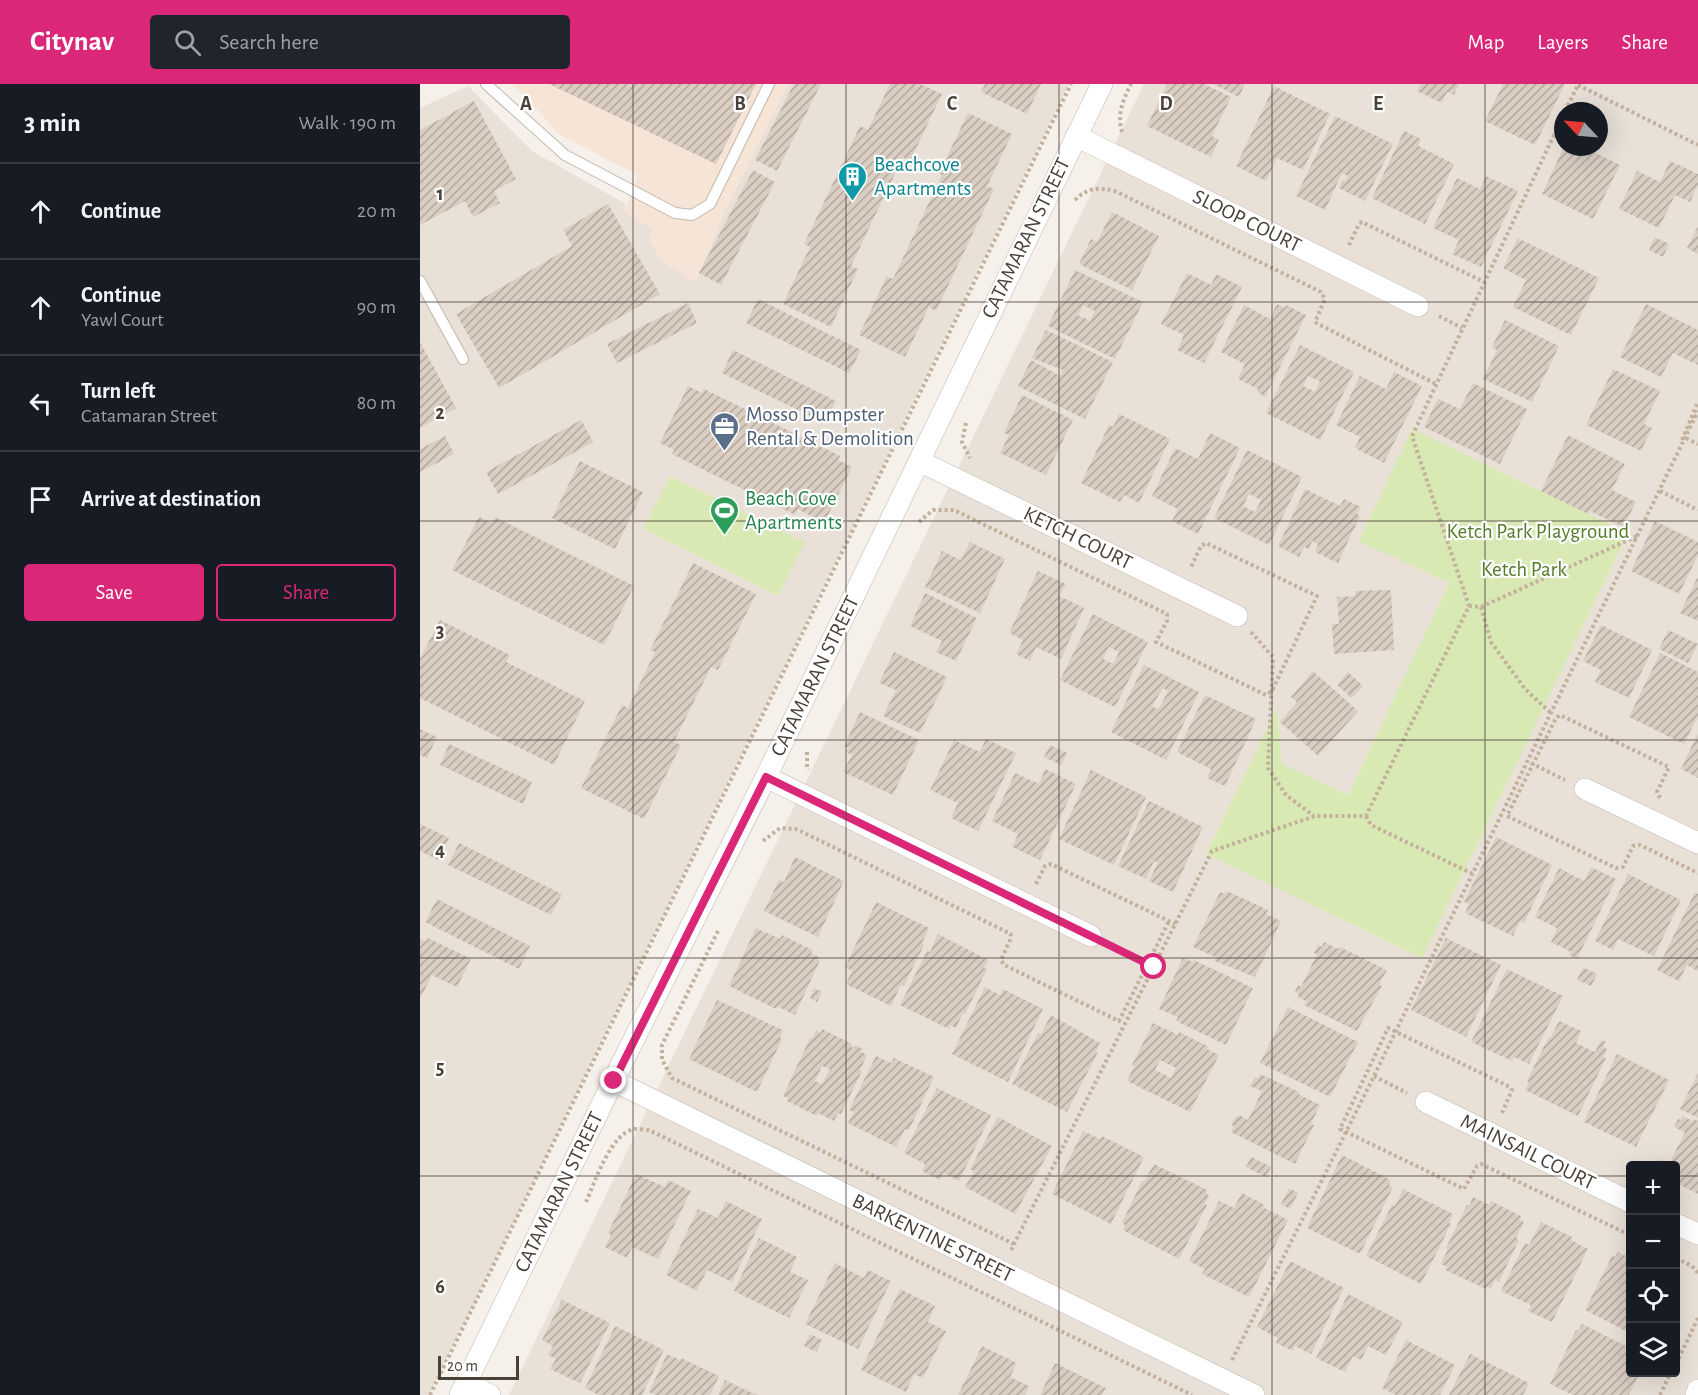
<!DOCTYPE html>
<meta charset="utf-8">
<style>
:root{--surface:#171b24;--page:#20242c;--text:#f1f3f6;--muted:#9ea1a6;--line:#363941;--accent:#db2777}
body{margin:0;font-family:"Alegreya Sans",sans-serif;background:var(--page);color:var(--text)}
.controls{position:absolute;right:18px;bottom:18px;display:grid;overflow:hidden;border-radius:6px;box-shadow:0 6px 24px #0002}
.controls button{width:54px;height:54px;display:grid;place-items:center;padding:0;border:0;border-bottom:2px solid var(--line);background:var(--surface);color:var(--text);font:30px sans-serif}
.compass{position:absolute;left:1134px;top:18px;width:54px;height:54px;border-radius:50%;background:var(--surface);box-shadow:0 6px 24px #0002;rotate:296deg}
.scale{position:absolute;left:18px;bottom:15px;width:81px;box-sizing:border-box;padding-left:6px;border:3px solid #494038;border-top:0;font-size:16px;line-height:21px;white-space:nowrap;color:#494038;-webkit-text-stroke:4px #fff;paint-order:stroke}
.stop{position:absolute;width:18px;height:18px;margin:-14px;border:4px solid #db2777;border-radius:50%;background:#fff}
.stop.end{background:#db2777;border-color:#fff;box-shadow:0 2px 6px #0008}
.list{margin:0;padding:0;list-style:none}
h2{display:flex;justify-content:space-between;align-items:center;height:78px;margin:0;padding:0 24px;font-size:26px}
h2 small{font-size:20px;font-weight:400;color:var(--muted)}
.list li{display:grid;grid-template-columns:39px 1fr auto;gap:18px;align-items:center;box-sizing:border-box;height:96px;padding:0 24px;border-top:2px solid var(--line)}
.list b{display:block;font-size:22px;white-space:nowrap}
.list p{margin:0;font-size:20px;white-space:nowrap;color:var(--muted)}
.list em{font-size:20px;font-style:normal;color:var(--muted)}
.actions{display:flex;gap:12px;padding:18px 24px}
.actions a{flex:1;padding:14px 0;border:2px solid var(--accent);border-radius:6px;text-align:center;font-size:21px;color:var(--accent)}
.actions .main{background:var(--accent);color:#fff}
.icon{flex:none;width:33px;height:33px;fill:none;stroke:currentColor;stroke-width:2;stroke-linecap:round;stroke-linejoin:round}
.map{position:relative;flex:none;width:1278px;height:1311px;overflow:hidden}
header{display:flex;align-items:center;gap:36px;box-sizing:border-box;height:84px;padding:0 30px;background:var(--accent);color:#fff}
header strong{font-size:28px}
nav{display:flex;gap:33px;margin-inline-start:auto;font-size:21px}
.search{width:420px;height:54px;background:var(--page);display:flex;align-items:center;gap:15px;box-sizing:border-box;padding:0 21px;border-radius:6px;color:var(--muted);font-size:22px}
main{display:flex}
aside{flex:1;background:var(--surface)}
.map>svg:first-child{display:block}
.residential{fill:#e9e1d8;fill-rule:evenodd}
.commercial{fill:#f6e4d6}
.park{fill:#d9e9b3}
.building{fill:url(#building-hatch);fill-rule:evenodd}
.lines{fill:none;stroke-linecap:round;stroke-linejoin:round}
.lane-casing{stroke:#c1b7ac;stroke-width:12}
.street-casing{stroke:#c1b7ac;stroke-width:22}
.path{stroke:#c3b09d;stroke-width:4;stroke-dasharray:3 3;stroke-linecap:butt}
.lane{stroke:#fff;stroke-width:10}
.street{stroke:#fff;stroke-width:21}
.route{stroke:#db2777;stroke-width:8}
.grid{fill:none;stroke:#494038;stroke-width:1.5;stroke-opacity:0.55}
.labels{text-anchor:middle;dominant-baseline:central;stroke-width:4.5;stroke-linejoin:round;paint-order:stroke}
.culture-label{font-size:21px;fill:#0d838f;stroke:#fff;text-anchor:start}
.street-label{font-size:21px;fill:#494038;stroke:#fff}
.service-label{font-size:21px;fill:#4e5e75;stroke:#fff;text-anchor:start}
.leisure-label{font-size:21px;fill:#27864d;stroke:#fff;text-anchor:start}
.park-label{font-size:21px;fill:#557c2a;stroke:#fff}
.grid-label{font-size:20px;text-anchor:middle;font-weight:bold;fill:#494038;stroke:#fff;stroke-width:4.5;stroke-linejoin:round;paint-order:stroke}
</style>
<header>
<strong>Citynav</strong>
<div class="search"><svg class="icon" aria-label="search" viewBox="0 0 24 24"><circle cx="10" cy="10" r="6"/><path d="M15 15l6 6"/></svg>Search here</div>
<nav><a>Map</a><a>Layers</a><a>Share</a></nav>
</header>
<main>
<aside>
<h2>3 min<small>Walk · 190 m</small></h2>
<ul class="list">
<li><svg class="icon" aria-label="ahead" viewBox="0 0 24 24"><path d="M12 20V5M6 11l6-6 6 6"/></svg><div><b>Continue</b></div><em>20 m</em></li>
<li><svg class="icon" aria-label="ahead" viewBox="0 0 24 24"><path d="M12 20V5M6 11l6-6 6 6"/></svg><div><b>Continue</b><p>Yawl Court</p></div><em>90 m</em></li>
<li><svg class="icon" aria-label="left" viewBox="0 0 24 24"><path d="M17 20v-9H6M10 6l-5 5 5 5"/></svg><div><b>Turn left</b><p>Catamaran Street</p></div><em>80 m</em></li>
<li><svg class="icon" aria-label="arrive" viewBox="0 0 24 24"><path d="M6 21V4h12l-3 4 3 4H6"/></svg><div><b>Arrive at destination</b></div></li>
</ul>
<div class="actions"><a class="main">Save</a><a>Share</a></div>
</aside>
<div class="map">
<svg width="1278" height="1311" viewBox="0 0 1278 1311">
<defs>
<pattern id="building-hatch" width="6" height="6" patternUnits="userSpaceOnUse" patternTransform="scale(1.5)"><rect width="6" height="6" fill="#dacdc2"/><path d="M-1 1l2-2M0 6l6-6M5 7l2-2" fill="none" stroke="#b3a89f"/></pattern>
</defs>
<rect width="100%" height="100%" fill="#f5f0ea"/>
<path class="residential" d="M368,0h281l-640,1311h-9v-1287l48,-22 64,65 94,53 -2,8 30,17 41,53 32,-76z
M724,0h554v1311h-1189zM1143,27h36v36h-36zM1029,499l-27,375 -216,-104 71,-145 5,55 66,31zM1210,1082h46v206h-46z"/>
<path class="commercial" d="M93,0h275l-61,122 -31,76 -35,-21 -12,-22 5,-10 -30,-17 14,-37 -78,-40z"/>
<path class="park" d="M992,345l216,104 -206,425 -216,-104 71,-146 5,56 66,31 101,-212 -90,-42z
M250,392l135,66 -27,54 -135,-67z"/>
<path class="building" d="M129,0h207l-40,80z
M374,0h27l-44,87 -22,-11z
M470,0h30l22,10 -32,67 -7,-4 -52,109 7,3 -27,58 -48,-23 27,-57 -6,-3 56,-118 8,4z
M565,0h56l-14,30 -46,-22z
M747,0h37l27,13 -19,39 7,4 -8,17 -64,-31z
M793,0h32l-6,13z
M1001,0h38l-5,11 -7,-3 -5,11 -25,-12z
M1083,0h62l-30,61 -50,-24z
M854,2l56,28 -27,56 -26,-12 -11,23 -30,-15z
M54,17l42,78 -22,12 6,12 -27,14 -8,-16 -45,24v-95z
M548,29l44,21 -25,52 7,3 -58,122 -7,-4 -24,50 -46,-22 28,-59 6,3 49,-104 -3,-2z
M915,32l58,28 -28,57 -26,-13 3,-8 3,1 3,-5 -6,-3 -17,37 -29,-14z
M984,47l17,8 -3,7 36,18 -29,60 -53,-26z
M1144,63h33l-3,5 26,13 -27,54 -51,-25z
M1250,77l28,13v11l-8,17 -15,-7 -16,33 -40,-19 18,-38 23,11z
M333,86l22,12 -54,103 -22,-12z
M1066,92l32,15 -37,76 -29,-13 7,-14 -26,-12 24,-50 23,11z
M188,120l52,90 -161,94 -43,-74 116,-68 -9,-16z
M692,128l47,24 -27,54 -53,-26 12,-25 6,3z
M1278,142v28l-11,-6z
M1235,153l14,7 -6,13 -14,-7z
M1098,154l81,40 -28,57 -58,-28 13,-27 -23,-12z
M655,186l68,32 -28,57 -67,-33zM663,221l12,6 -5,10 -12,-6z
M767,189l24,12 5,-11 26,13 -38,76 -27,-13 7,-15 -23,-11z
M338,215l103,51 -12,23 -103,-50z
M268,219l9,20 -80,40 -10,-19z
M857,220l8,4 1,-3 20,10 -41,82 -8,-5 1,-3 -20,-10 7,-15 -24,-12 23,-47 26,14z
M1226,220l52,26v35l-25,-12 -12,24 -41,-20z
M1085,236l54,26 -27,56 -49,-23 14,-29 -5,-3z
M626,246l67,32 -28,57 -67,-33 13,-26 29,16 3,-6 -31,-12z
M0,258l36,66 -36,20z
M880,261l54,27 -34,68 -54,-27zM888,292l12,5 -5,11 -12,-6z
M313,266l103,51 -11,22 -103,-50z
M1193,285l47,22 -16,33 8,4 -11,23 -55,-26z
M974,288l28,14 -38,77 -29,-15 5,-11 -24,-12 24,-49 26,13z
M1053,299l54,26 -27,55 -76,-37 14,-28 22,10z
M268,302l14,7 2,-4 136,67 -2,4 14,7 -28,56 -26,-14 -3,6 -123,-61 2,-4 -14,-7z
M602,311l51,25 -27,55 -46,-22 9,-18 -5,-2z
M699,330l51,25 -31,64 -15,-8 -4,7 -39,-19 28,-58 4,2z
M161,336l12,22 -95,52 -12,-22z
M790,349l30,15 -42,86 -26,-13 6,-12 -26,-13 23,-48 23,11z
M1148,351l57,29 -13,26 24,12 -13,25 -33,-16 -2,3 -47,-23z
M25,352l9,18 -34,18v-23z
M827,366l55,27 -33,68 -55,-27zM829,410l12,6 -6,12 -12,-6z
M160,377l63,31 -28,57 -63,-31z
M885,405l35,17 4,-7 17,8 -4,7 3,2 -22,47 -23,-11 3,-8 -6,-3 -3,8 -5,-2 -5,10 -21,-11z
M59,433l13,6 3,-6 139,69 -30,59 -152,-75z
M1235,437l43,21v13l-19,39 -48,-23z
M550,458l35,17 -25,54 -55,-26 17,-36 19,9z
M273,479l63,31 -38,76 -7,-3 -37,75 7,3 -37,74 -63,-31 41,-83 6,3 27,-56 -5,-2z
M618,487l28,13 -7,12 25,12 -23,51 -25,-12 -6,14 -14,-7 7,-14 -14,-7z
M1278,492v45l-18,-8z
M971,506l3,60 -60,4 -2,-30h7l-2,-27 18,-1v-5z
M505,509l52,25 -21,43 -20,-9 6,-11 -32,-15z
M673,530l55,28 -33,65 -55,-27zM689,563l10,5 -6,12 -10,-5z
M20,536l70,35 -4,7 79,39 -31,64 -134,-67v-39z
M1181,541l51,25 -23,48 -34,-16 6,-12 -18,-9z
M1248,546l30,14 -10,19 -29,-14z
M474,568l53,25 -27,56 -37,-17 13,-26 -17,-7z
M1240,569l38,19v44l-14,28 -55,-27z
M724,581l55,27 -33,68 -55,-28zM743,604l5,3 -8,16 -3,2 -5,-3z
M893,587l45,40 -40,45 -38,-34 17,-20 -6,-5z
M928,588l15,14 -11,12 -15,-13z
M785,611l51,24 -31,67 -18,-8 4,-9 -34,-17z
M440,628l59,28 -26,55 -50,-23 9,-17 -6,-3 3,-4 -5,-2z
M0,645l17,8 -10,21 -7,-3z
M1278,649v45l-17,-9z
M566,655l30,14 -38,78 -27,-13 7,-15 -28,-13 24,-50 26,12z
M29,660l83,38 -9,22 -83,-39z
M630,661l17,8 -6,12 -17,-8z
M625,685l31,15 -36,76 -28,-13 6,-13 -26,-13 23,-48 24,11z
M671,686l55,27 -32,68 -55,-26z
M729,717l54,26 -30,65 -24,-11 9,-19 -4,-1 -8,18 -28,-13z
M0,740l29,14 -11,22 -18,-9z
M1076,753l56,28 -28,58 -4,-2 -7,15 -48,-23 4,-9 -5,-2z
M39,759l103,51 -11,21 -103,-50z
M375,773l49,24 -26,56 -54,-26 15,-31 5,2z
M1171,783l25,12 -39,80 -8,-4 2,-3 -20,-10 6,-14 -22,-11 24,-49 25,13z
M1208,790l53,26 -27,56 -36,-17 -5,11 -18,-9z
M807,807l41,19 -2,4 15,7 -26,56 -40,-16 2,-3 -24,-11 27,-55 5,2z
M1275,808l3,2v77l-11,-6 -8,16 -22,-11z
M17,815l93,47 -11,23 -94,-47z
M456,818l53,26 -7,15 2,2 -20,41 -3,-1 -10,21 -45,-22 6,-13 -7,-4z
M336,844l24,11 2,-4 30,15 -1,3 8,4 -1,2 2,1 -25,55 -18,-9 -1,3 -47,-23z
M518,850l50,26 -4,8 3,1 -22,45 -2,-1 -7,15 -6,-3 -1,4 -49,-24 27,-54 3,1z
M8,854l43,21 -14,28 -25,-12 -12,24v-60l6,2z
M1026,854l55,27 -35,72 -55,-27z
M904,858l14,7 2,-2 47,23 -8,15 3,1 -25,45 -53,-26 2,-4 -8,-4 1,-3 -4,-2 3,-7 3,2 16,-33 -3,-1 4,-8 4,2z
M763,874l10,4 1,-2 59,28 -27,57 -50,-24 2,-4 -19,-8z
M1163,883l14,7 -6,12 -14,-6z
M1087,885l56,27 -34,68 -15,-7 -2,4 -41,-19z
M565,903l15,8 3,-6 40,20 -35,73 -56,-28z
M394,904l8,4 -5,10 -7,-4z
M297,916l66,30 -3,8 2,1 -25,53 -68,-33z
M868,923l70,35 -28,55 -70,-34z
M631,931l49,28 -4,8 2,1 -31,60 -55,-28 26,-51 3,1z
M1139,937l22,10 -5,12 19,9 6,-12 5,2 -3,5 4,2 -4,8 3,1 -28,58 -53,-26 4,-8 -2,-1 21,-43 2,1z
M733,939l25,12 1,-3 30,15 -2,2 12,6 -29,57 -63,-31 7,-15 -2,-1zM740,976l16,8 -5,10 -16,-8z
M402,945l30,15 -1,2 2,2 2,-3 8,4 -2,3 6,3 -7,15 2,1 -21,43 -3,-1 -4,8 -16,-8 -1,3 -30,-15 1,-3 -5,-2 27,-58 2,1 4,-9 5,3zM402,982l8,3 -8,15 -7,-3z
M1197,970l52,26 -33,67 -52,-25z
M456,972l15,7 3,-5 40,19 -25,53 -4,-1 -9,18 -48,-24 6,-11 -5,-2z
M1278,989v45l-18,-9z
M840,990l39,18 -1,2 22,11 -9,19 3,1 -19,39 -64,-32 3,-6 -3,-1 5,-9 2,1 1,-2 9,5 14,-29 -12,-5 5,-9 3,1z
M517,1004l54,27 -32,66 -15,-8 -4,7 -18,-9 3,-7 -21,-11z
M1263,1032l9,5 1,-2 5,2v73l-22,-11v-17h-21l3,-7 11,5 16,-32 -11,-5 4,-8 3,1z
M578,1033l54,29 -37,68 -50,-27 9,-16 -4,-2z
M663,1047l17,8 2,-3 42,21 -33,67 -59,-30z
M922,1071l49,25 -2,5 4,2 -33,67 -53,-26z
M831,1073l20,10 -5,10 -20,-10z
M734,1080l53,26 -1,4 3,1 -4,9 2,1 -28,54 -56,-29 2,-5 -3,-2 20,-42 2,1z
M216,1090l29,13 3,-7 23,11 -33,68 -26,-12 -5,11 -22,-11 6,-12 -3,-2z
M869,1104l9,5 -8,16 -9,-5z
M983,1105l50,25 -4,9 2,1 -30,60 -55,-28 26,-51 3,1z
M822,1109l23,12 -2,2 25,13 -39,77 -47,-23 3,-5 -16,-8 30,-60 15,7z
M1053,1113l16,8 2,-4 30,15 -1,4 4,2 -8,16 3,2 -20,42 -4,-2 -4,8 -4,-1 -1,2 -41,-19 2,-3 -6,-3 7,-15 -2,-1 21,-43 2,1z
M306,1117l36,18 -30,63 -25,-12 -10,21 -31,-16 32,-66 20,9z
M1121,1138l31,15 -1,3 17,9 -36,73 -24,-11 3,-6 -30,-14 24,-48 4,2z
M339,1154l38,19 -7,15 18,8 -19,38 -55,-27z
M1198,1168l12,6v75l-45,-23 27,-54 3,1z
M870,1177l54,27 -33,66 -16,-8 -2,5 -17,-8 2,-5 -21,-11z
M415,1179l29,15 4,-8 23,11 -33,68 -53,-25z
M480,1205l35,17 -7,16 18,9 -23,47 -9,-4 -8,18 -45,-22z
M928,1210l55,28 -17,33 -18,-9 -7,14 -8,-4 -8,16 -29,-14z
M142,1216l48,23 -30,60 -30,-14 6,-10 -8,-4 5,-9 -11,-6z
M1162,1240l48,24v24h10l-11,23h-56l-23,-11 26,-54 2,1z
M195,1242l49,24 -22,45h-43l-14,-7z
M390,1250l12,6 -5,12 -13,-6z
M986,1256l49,25 -15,30h-44l-14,-7z
M562,1262l35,17 -7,14 19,9 -4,9h-67z
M247,1270l13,6 1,-2 38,18 -9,19h-55l-6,-3z
M1050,1270l59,29 -6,12h-74z
M635,1279l51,25 -4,7h-62z
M305,1296l32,15h-39z"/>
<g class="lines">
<defs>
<path id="lane" d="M66,0l79,71 110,58 17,2 18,-11 59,-120
M0,197l43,78"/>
<path id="street" d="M656,52l342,170
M499,377l318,155
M346,693l325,159
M1165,705l113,54
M194,997l640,314
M1006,1018l204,100
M1256,1140l22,10
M46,1299l24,12
M40,1311l161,-330 145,-288 336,-693
M1276,1311l2,-5"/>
</defs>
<use href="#lane" class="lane-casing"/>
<use href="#street" class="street-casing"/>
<path class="path" d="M1158,1l120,60
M1145,27l13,-26
M702,48c-5,-18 1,-32 9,-48
M655,116c12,-12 23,-13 40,-9l206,101 4,7 -10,23 3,2 118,60
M929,161l10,-21 3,-2 122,60
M1019,232l23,12
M546,339l-4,19 8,16
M1266,354l12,6
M1262,356l16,-38
M1240,407l38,19
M499,438l14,-12h21l213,104v7l-11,21 110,53 6,-4 45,-95 -111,-53 -5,3 -10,21
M1049,522l12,1 10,35 34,47 26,24
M1061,523l156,-71
M831,548l22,25 -5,111 18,27 28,21
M387,668v15l2,3
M1111,679l34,17
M1240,714l-3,-6 12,-25 -109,-52 -4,3 -49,98 109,52 7,-1 10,-21 7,-1 58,28
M946,732l5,9 102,49
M343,757l17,-13 16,1 215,105 -1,6 -9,20 3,5 115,56 50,-100
M616,800l9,-18 6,-2 124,60
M298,847l-56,114v15l10,18 342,166
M691,862l43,21
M954,992l33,17
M1082,1029l10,-23 -2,-3 -122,-59 -48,101 124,60 13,-23 4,-2 149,71
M166,1118c9,-20 25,-70 49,-73 4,0 10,1 14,1l543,265
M591,1166l201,-399 103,-35h51l103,-210 -57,-170 151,-320
M1256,1174l16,8 6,7
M812,1276l142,-284 324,-665
M1256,1280l22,-46
M10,1311l641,-1311
M1240,1311l11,-23"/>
<use href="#lane" class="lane"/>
<use href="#street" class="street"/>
</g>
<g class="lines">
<path class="route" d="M194,997l152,-304 388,190"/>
</g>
<path class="grid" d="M213,0v1311M426,0v1311M639,0v1311M852,0v1311M1065,0v1311M0,218h1278M0,437h1278M0,656h1278M0,874h1278M0,1092h1210M1256,1092h22"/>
<defs>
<symbol id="building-pin" viewBox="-11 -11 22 30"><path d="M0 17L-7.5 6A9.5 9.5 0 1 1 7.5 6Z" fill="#0f9aa8" stroke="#fff"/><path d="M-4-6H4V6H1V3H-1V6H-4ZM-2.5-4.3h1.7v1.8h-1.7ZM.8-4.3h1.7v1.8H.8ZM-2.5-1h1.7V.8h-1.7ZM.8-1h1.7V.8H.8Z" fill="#fff"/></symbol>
<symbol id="office-pin" viewBox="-11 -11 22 30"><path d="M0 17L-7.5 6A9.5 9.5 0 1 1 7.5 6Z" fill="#5c6f8a" stroke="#fff"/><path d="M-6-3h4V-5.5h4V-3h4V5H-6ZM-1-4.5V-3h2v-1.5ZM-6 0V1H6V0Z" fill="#fff"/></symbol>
<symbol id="stadium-pin" viewBox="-11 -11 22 30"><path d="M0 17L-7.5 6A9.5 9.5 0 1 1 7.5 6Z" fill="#2e9e5b" stroke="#fff"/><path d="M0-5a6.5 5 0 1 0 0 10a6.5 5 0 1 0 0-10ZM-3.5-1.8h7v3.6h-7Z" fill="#fff"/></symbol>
</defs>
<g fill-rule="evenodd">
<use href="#building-pin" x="416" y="76" width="33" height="45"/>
<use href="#office-pin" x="288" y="326" width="33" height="45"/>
<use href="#stadium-pin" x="288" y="410" width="33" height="45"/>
</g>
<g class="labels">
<g class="culture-label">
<text x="454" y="80">Beachcove<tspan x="454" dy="24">Apartments</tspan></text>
</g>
<g class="street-label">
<text transform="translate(827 137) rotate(26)">SLOOP COURT</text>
<text transform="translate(606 154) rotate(-64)">CATAMARAN STREET</text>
<text transform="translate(658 454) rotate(26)">KETCH COURT</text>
<text transform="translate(395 592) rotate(-64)">CATAMARAN STREET</text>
<text transform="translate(1108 1068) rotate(26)">MAINSAIL COURT</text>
<text transform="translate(139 1108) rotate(-64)">CATAMARAN STREET</text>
<text transform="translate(513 1154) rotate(26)">BARKENTINE STREET</text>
</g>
<g class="service-label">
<text x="326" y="330">Mosso Dumpster<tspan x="326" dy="24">Rental &amp; Demolition</tspan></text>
</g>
<g class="leisure-label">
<text x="325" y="414">Beach Cove<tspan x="325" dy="24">Apartments</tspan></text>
</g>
<g class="park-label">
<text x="1118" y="447">Ketch Park Playground</text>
<text x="1104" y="485">Ketch Park</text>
</g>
</g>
<g class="grid-label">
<text x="106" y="26">A</text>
<text x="320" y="26">B</text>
<text x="532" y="26">C</text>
<text x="746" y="26">D</text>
<text x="958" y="26">E</text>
<text x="20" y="116">1</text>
<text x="20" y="335">2</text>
<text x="20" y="553">3</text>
<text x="20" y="772">4</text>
<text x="20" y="990">5</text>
<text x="20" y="1209">6</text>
</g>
</svg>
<div class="controls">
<button>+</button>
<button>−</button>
<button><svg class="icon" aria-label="locate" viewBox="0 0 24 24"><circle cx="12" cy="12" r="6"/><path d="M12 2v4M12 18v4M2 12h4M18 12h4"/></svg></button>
<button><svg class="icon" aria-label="layers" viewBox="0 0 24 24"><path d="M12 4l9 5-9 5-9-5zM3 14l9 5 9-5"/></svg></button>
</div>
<svg class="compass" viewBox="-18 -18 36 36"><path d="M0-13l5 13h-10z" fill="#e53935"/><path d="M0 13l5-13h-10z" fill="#9ea1a6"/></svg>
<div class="scale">20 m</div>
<div class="stop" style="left:734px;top:883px"></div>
<div class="stop end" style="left:194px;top:997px"></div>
</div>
</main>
